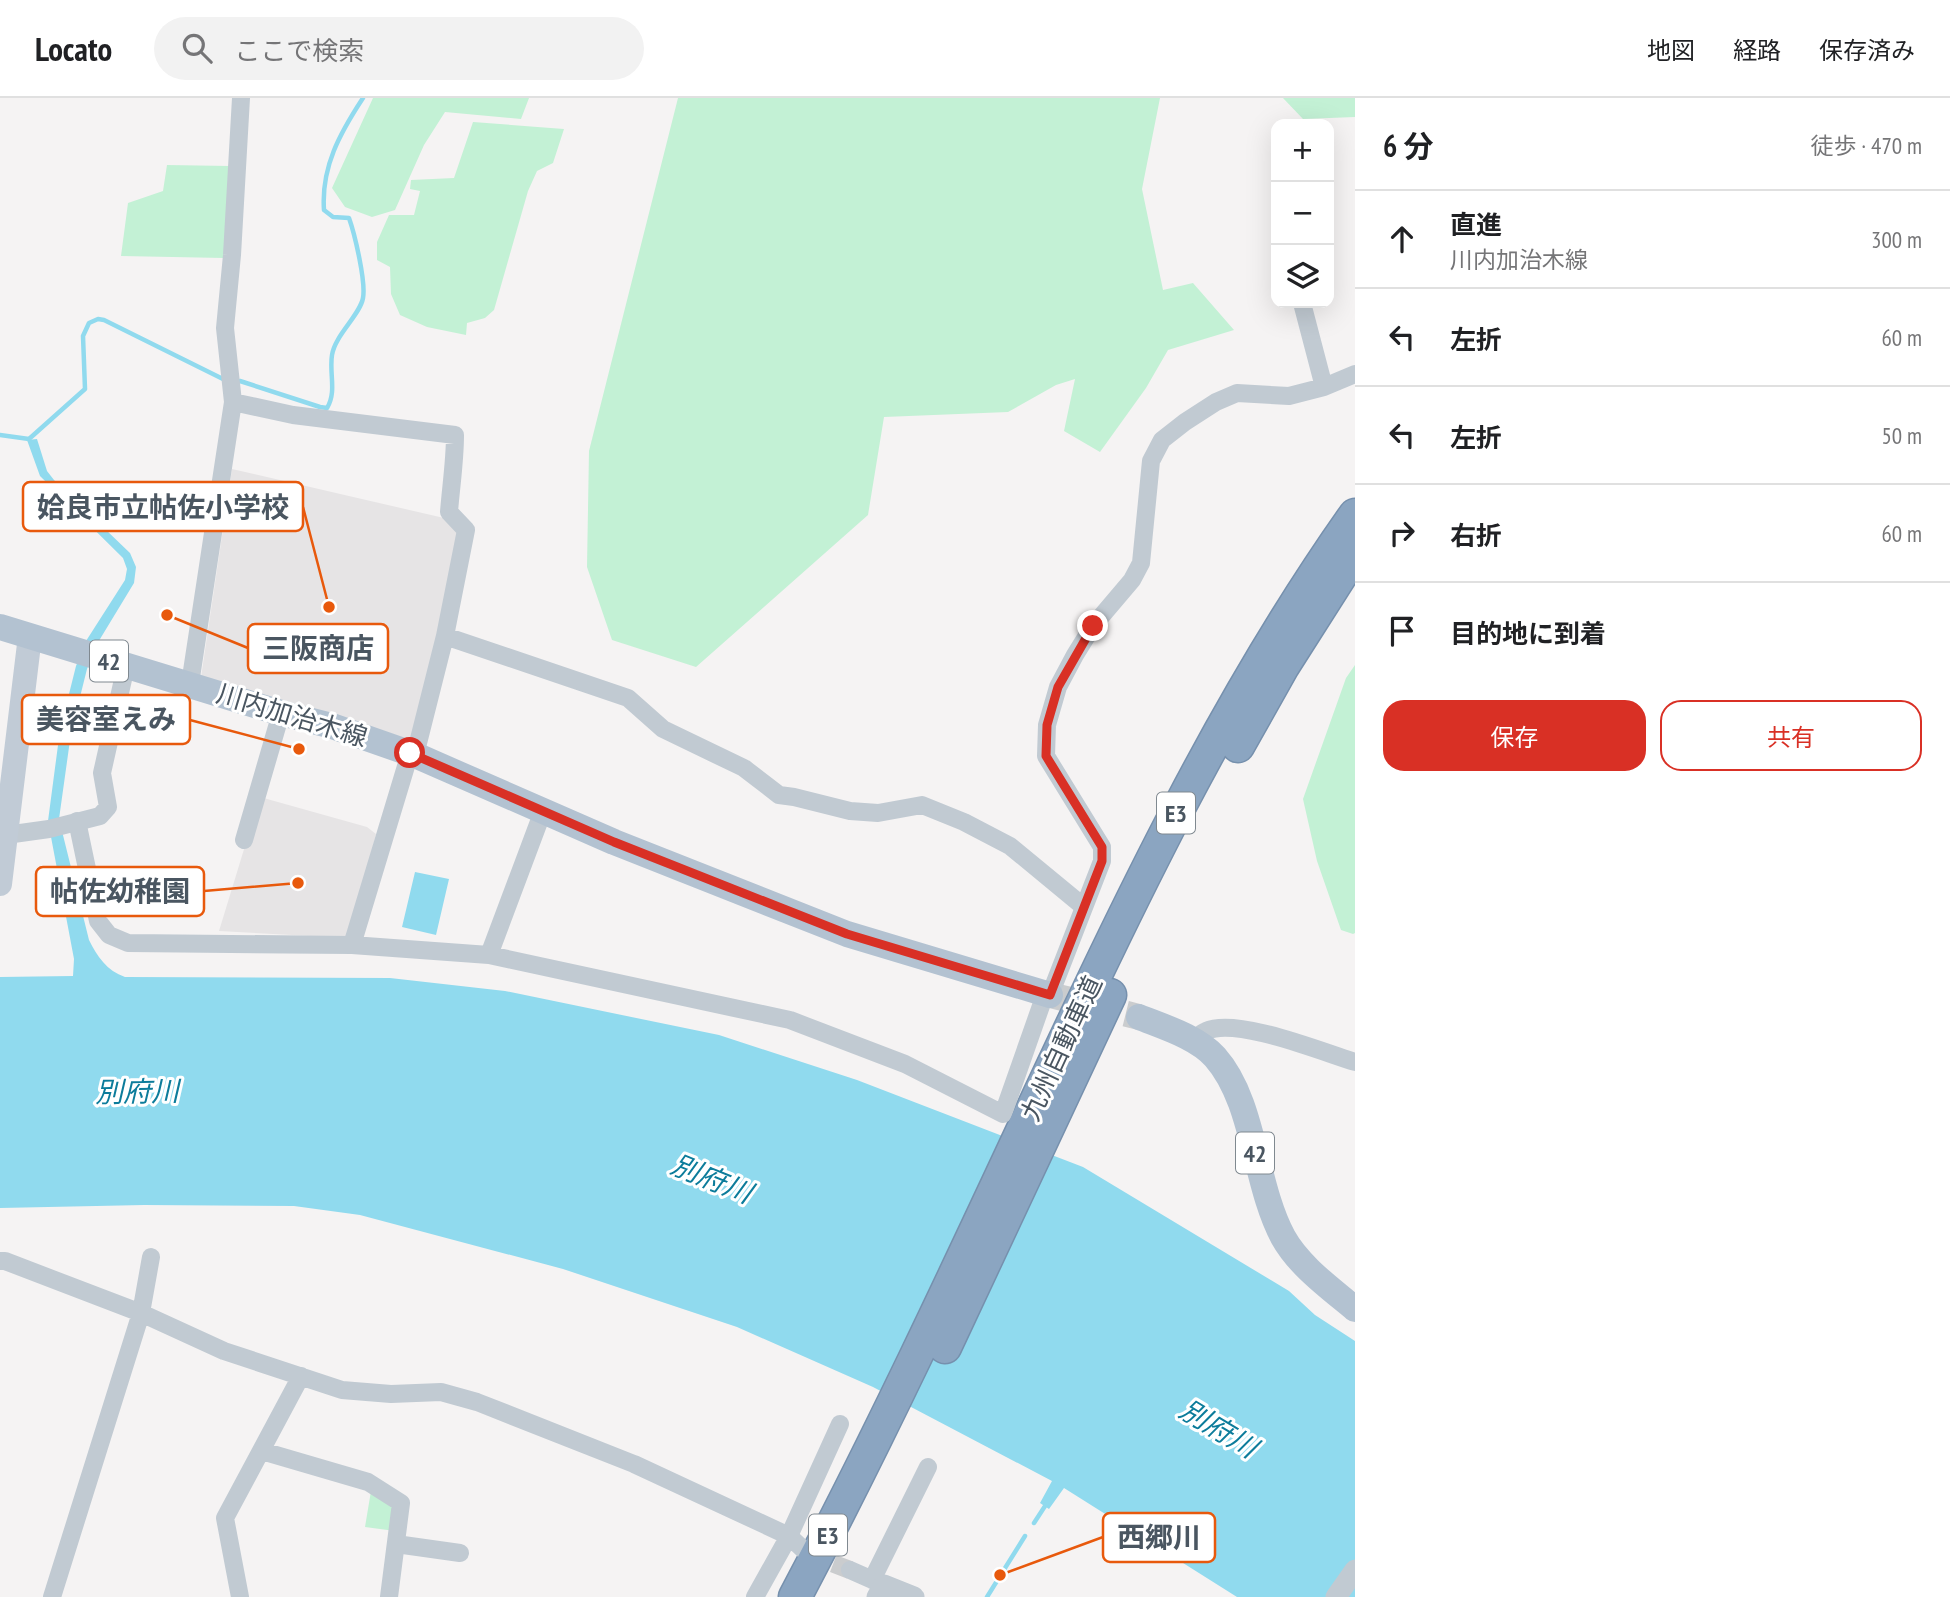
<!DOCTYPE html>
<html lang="ja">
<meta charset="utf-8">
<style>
:root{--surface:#fff;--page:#f2f2f2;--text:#202124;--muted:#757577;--line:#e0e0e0;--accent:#d93025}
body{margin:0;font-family:"PT Sans Narrow","Noto Sans JP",sans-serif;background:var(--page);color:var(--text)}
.controls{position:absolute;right:21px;top:21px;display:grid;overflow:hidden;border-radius:14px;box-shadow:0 7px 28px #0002}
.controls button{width:63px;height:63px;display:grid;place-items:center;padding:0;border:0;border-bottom:2px solid var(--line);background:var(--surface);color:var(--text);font:35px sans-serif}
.stop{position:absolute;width:21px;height:21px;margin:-16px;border:5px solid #d93025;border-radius:50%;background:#fff}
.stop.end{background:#d93025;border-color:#fff;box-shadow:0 2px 7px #0008}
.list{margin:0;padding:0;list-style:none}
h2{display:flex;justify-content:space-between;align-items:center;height:91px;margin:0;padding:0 28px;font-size:30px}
h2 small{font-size:23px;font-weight:400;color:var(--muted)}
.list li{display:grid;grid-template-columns:46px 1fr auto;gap:21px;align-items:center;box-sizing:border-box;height:98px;padding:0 28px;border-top:2px solid var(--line)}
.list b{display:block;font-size:26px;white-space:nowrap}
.list p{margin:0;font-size:23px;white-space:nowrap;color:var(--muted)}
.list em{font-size:23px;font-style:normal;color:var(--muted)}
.actions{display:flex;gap:14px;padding:21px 28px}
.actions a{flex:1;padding:16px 0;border:2px solid var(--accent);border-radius:21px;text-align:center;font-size:24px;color:var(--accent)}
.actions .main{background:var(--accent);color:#fff}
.icon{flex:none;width:38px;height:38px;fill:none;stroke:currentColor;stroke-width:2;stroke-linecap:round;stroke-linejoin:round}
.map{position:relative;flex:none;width:1355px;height:1499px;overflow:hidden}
header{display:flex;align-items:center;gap:42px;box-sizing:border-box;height:98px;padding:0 35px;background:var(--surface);border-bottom:2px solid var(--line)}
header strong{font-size:33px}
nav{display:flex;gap:38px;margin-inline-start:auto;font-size:24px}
.search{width:490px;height:63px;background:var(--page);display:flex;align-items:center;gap:18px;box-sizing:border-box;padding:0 24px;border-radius:38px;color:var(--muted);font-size:26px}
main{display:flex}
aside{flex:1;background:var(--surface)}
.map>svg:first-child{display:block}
.education{fill:#e6e4e5}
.green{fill:#c3f1d5}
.water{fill:#90daee}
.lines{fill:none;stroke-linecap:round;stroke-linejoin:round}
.stream{stroke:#90daee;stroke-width:4.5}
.minor-tunnel{stroke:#caccce;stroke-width:18;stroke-dasharray:18 9;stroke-linecap:butt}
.primary-tunnel{stroke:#caccce;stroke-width:26;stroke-dasharray:26 13;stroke-linecap:butt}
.motorway-casing{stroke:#7690ad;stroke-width:35}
.minor{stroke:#c1cad2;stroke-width:18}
.tertiary{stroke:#c1cad2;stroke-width:21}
.secondary{stroke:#c1cbd6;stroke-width:24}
.primary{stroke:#b3c2d1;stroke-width:26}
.motorway{stroke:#8ba5c1;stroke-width:32}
.route{stroke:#d93025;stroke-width:9}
.labels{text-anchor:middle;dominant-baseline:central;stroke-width:6;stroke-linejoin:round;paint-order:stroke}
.shield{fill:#fff;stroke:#808990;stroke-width:2}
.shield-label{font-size:24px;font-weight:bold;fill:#4a5661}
.street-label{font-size:26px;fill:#4a5661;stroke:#fff}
.water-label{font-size:28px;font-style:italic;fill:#0c7c9b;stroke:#fff}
.leader{fill:none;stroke:#e8590c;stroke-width:2.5}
.callout-dot{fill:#e8590c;stroke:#fff;stroke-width:2.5}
.callout{fill:#fff;stroke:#e8590c;stroke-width:2.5}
.callout-label{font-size:28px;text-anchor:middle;font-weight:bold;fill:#4a5661}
</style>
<header>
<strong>Locato</strong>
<div class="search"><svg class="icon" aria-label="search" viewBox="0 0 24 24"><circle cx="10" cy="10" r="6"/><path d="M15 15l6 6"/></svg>ここで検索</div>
<nav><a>地図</a><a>経路</a><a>保存済み</a></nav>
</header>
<main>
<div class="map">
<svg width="1355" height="1499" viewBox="0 0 1355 1499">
<rect width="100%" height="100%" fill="#f5f3f3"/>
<path class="education" d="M232,371l212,49 18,19 -48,205 -213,-65z
M260,699l107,30 9,7 -27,104 -130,-7z"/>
<path class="green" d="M373,0h156l-8,21 -76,-7 -21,33 -29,65 -23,7 -27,-10 -13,-19z
M678,0h482l-18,91 21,101 30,-7 41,47 -66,20 -22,38 -46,64 -36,-21 11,-52 -19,6 -48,27 -124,5 -16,98 -172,152 -84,-27 -25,-73 2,-116z
M1283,0h72v19l-52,2z
M473,24l91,7 -11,34 -16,8 -9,20 -34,119 -9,8 -18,5 -1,12 -39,-8 -27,-12 -9,-21 -1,-27 -13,-7v-18l12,-27h25l6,-24 -10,-2 1,-9 43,-2z
M167,67l63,1 -6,92 -103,-2 7,-53 35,-12z
M1355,567v268l-2,1 -12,-4 -24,-69 -14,-62 43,-121z
M371,1393l26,13 -2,27 -30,-4z"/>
<path class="water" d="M37,341l10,32 7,9 76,73 6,14 -2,16 -37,61 -10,25 -16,64 -12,86 30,121c8,16 18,31 36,37l265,1 115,13 214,44 138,45 226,87 206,124 26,24 40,26v256h-118l-173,-109 -15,21 -9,-6 12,-22 -179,-94 -136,-60 -174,-58 -203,-54 -66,-9 -150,-1 -144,3v-231l73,-1 1,-17 -26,-138 12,-91 16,-64 10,-25 39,-61 2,-11 -4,-11 -83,-82 -13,-36z
M415,774l34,7 -13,56 -34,-8z"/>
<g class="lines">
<path class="stream" d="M240,283l80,26 7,1c10,-16 2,-35 5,-53 3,-20 28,-40 31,-57 3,-16 -8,-63 -14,-80l-16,-1 -9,-7c-3,-43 16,-77 39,-112
M0,337l29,4 56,-50 -2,-53 6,-13 9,-4 6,1 119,59
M1034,1425l13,-20
M987,1499l38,-61"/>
<path class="minor-tunnel" d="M808,1456l42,16"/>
<path class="primary-tunnel" d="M1050,897l89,22"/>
<defs>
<path id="motorway" d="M1238,648l45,-80 72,-113
M945,1249l165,-352
M795,1499c84,-159 160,-322 236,-485 96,-205 193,-412 324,-597"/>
</defs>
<use href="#motorway" class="motorway-casing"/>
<path class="minor" d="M1302,205l22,84
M233,304l60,13 162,20c0,26 -4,51 -6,77l17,18 -21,106 -30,119
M445,538l183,62 35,31 81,39 35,27 15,2 56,14 28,2 44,-8 42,17 46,24 74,61
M190,586l43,-282 -8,-74 7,-73 9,-157
M77,723l21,100 11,14 19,8 224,2 137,10 301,65 115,44 98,50 39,-111 8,-8 52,-134v-14l-56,-91 1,-31 11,-38 17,-32 18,-29 39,-46 9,-17 10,-102 11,-21 23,-18 31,-20 21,-9 52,3 35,-9 31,-13
M6,737l43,-6 51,-13 8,-9 -6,-34 24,-107
M244,742l37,-127
M352,847l58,-192
M489,857l54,-144
M1192,943c4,-3 9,-8 14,-10 31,-14 116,21 149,31
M0,1163h5l136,52 83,38 118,39 49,4 50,-2 36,10 157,62 155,72 19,18
M262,1353l106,31 33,21 -12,94
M396,1446l64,9
M850,1472l34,15
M872,1482l56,-113
M52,1499l89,-284 10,-56
M240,1499l-15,-79 76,-142
M755,1499l34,-61 51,-112"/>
<path class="tertiary" d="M877,1499l7,-12 30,12
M1336,1499l19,-27"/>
<path class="secondary" d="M0,786l30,-248"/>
<path class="primary" d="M0,529l281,86 51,13 83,29 199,87 233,92 203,61
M1139,919c25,10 58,20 76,40 40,45 39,126 68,180 16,29 47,51 72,72"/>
<use href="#motorway" class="motorway"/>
</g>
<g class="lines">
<path class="route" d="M410,655l204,89 233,92 203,61 52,-134v-14l-56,-91 1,-31 11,-38 35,-61"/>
</g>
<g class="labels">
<g class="shield">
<rect x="90" y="542.5" width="38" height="41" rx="5"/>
<rect x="1157" y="694.5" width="38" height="41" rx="5"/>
<rect x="1236" y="1034.5" width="38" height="41" rx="5"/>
<rect x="809" y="1416.5" width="38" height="41" rx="5"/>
</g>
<g class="shield-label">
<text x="109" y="563">42</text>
<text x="1176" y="715">E3</text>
<text x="1255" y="1055">42</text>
<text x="828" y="1437">E3</text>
</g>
<g class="street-label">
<text transform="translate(292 617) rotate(17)">川内加治木線</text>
<text transform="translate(1061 950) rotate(-65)">九州自動車道</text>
</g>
<g class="water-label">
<text transform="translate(137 993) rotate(-1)">別府川</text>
<text transform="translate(712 1080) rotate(22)">別府川</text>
<text transform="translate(1219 1330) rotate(31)">別府川</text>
</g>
</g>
<path class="leader" d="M329 509L303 409M167 517L248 550M299 651L190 622M298 785L204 793M1000 1477L1103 1439"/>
<g class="callout-dot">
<circle cx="329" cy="509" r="7"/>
<circle cx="167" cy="517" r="7"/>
<circle cx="299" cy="651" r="7"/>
<circle cx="298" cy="785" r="7"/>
<circle cx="1000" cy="1477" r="7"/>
</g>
<g class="callout">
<rect x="23" y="384" width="280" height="49" rx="7"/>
<rect x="248" y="526" width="140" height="49" rx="7"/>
<rect x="22" y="597" width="168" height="49" rx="7"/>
<rect x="36" y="769" width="168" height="49" rx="7"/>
<rect x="1103" y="1415" width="112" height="49" rx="7"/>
</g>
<g class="callout-label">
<text x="163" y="419">姶良市立帖佐小学校</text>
<text x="318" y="560">三阪商店</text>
<text x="106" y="631">美容室えみ</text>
<text x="120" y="803">帖佐幼稚園</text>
<text x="1159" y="1449">西郷川</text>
</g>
</svg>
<div class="controls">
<button>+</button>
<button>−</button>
<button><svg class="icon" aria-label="layers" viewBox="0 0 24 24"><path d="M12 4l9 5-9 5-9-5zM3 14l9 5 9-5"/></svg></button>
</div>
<div class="stop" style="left:410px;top:655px"></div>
<div class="stop end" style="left:1093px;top:528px"></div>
</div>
<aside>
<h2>6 分<small>徒歩 · 470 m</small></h2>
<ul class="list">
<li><svg class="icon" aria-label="ahead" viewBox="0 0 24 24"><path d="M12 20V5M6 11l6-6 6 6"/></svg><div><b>直進</b><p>川内加治木線</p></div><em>300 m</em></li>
<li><svg class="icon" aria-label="left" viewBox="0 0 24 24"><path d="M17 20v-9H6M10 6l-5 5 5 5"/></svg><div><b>左折</b></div><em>60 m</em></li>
<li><svg class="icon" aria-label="left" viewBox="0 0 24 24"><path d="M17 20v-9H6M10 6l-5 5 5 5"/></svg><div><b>左折</b></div><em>50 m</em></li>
<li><svg class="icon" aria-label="right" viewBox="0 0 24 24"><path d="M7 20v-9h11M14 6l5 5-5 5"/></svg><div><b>右折</b></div><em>60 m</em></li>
<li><svg class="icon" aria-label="arrive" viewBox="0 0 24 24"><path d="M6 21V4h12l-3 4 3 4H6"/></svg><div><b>目的地に到着</b></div></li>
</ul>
<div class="actions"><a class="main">保存</a><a>共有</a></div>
</aside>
</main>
